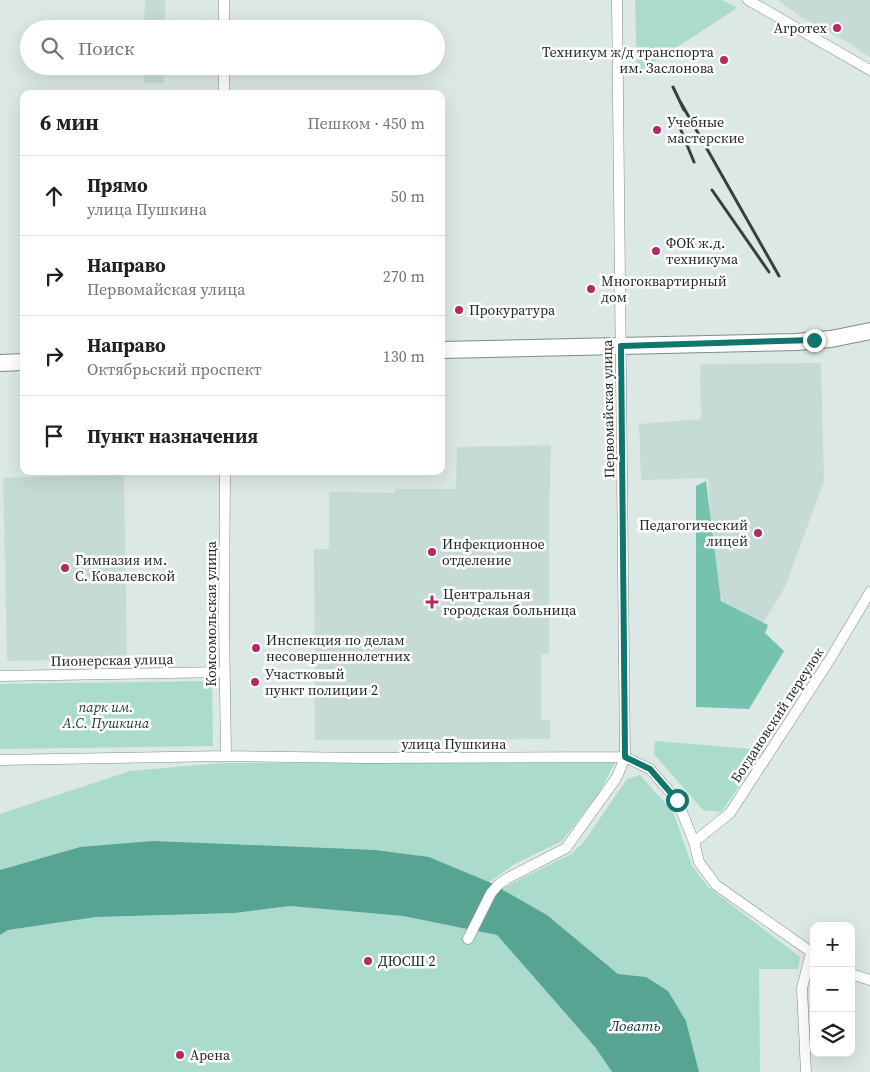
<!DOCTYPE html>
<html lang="ru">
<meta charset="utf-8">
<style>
:root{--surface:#fff;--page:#f2f2f2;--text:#202124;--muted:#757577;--line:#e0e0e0}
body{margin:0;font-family:"Source Serif 4",serif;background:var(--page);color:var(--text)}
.controls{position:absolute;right:15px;bottom:15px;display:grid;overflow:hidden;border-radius:10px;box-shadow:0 5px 20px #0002}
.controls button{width:45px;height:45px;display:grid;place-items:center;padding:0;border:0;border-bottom:1px solid var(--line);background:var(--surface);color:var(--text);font:25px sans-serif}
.stop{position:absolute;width:15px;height:15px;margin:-11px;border:4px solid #0f766e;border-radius:50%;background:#fff}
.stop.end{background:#0f766e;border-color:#fff;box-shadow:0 1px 5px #0008}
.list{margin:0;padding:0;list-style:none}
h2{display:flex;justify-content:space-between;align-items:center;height:65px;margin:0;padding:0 20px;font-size:21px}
h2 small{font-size:16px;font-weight:400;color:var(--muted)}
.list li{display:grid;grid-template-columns:32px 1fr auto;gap:15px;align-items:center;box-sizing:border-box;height:80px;padding:0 20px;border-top:1px solid var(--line)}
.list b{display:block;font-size:19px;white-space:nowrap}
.list p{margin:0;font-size:16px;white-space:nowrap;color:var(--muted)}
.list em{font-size:16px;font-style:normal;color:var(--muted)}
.icon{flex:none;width:28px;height:28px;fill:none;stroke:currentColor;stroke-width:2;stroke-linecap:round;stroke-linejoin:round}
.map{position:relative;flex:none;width:870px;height:1072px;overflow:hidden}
.search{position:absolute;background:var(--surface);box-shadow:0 5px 20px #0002;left:20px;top:20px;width:425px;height:55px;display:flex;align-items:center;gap:12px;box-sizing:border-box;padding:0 18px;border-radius:28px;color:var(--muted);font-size:19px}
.panel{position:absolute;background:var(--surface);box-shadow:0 5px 20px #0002;left:20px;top:90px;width:425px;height:385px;border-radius:10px}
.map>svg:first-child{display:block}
.built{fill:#c7dbd6}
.green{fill:#aadbcd}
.forest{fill:#75c3af}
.water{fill:#56a491}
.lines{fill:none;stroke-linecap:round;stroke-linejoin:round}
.street-casing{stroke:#818c88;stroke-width:11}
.primary-casing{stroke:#818c88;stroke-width:18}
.street{stroke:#fff;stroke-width:10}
.primary{stroke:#fff;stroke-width:16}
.rail{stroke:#393f3d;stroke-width:3}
.route{stroke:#0f766e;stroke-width:6}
.poi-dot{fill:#b52a63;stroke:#fff;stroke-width:2}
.labels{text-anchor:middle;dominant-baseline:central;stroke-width:5;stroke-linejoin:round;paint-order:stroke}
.poi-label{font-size:14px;fill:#222725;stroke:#fff;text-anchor:start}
.street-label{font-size:14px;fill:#222725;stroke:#fff}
.park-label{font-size:14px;font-style:italic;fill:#163b32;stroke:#fff}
.water-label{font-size:15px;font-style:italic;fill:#0f352c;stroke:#fff}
</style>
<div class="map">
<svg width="870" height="1072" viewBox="0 0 870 1072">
<rect width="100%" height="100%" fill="#dce8e4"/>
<path class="built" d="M145,0h20v29h-21z
M778,0h92v58l-21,-15 -48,-26z
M144,66h20v17h-20z
M821,363l3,118 -39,106 -22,36 -39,-20 -9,-19 -7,-106 -67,2 -2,-56 62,-5 -1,-55z
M551,445l-2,73v136l-8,1v65h9v19l-235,1 -1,-191h15v-57l65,1 1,-4h61l1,-42z
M124,475l3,184 -120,2 -4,-183z"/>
<path class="green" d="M635,0h87l14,7 -2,3 -97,63z
M212,681l1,65 -213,3v-65z
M655,741l109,9 -43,62 -18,-2 -49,-56z
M223,763h392l-16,30 -37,48 -47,23 -26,18 -60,-25 -349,-10 -80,23v-56l130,-43z
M640,775l33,37 19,54 16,21 92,70 -2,12h-39l1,103h-61l-13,-51 -40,-44 -28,-3 -71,-59 -46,-26 70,-35 12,-11 44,-64z
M290,906l113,10 94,19 98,112 17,25h-612v-137l8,-5 88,-13 139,-4z"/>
<path class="forest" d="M706,481l15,120 47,24 -3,8 19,18 -35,58 -53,-2v-221z"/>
<path class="water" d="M153,841l222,9 54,7 60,25 58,33 71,59 28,3 22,14 18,30 13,51h-87l-17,-25 -98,-112 -94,-19 -113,-10 -55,7 -139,4 -88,13 -8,5v-65l80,-23z"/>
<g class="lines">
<defs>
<path id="street" d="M748,0l122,70
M224,29v-29
M224,94v-28
M225,471l-1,151 2,134
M0,676l225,-4
M0,760l226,-4 139,2 260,-1 25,12 27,31 17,42 5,20 17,23 98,69
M694,842l36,-29 99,-152 41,-69
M468,939l23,-46 8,-9 9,-6 58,-30 51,-71 8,-20 -8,-757
M851,974l19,6
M806,1072l-4,-84 9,-35"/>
<path id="primary" d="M441,350l355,-8 35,-3 39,-8
M0,363l24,-1"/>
</defs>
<use href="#street" class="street-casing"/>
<use href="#primary" class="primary-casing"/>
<use href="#street" class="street"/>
<use href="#primary" class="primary"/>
<path class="rail" d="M673,87l11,23
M681,103l98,173
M678,123l16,39
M712,190l57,82"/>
</g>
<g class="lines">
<path class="route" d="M677,800l-27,-31 -25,-12 -4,-411 193,-6"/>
</g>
<g class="poi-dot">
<circle cx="837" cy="28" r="5"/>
<circle cx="724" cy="60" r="5"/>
<circle cx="657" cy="130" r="5"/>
<circle cx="656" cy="251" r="5"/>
<circle cx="591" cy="289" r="5"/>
<circle cx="459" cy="310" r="5"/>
<circle cx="758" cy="533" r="5"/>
<circle cx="432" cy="552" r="5"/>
<circle cx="65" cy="568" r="5"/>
<path d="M429.5 594.5h5v5h5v5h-5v5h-5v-5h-5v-5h5z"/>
<circle cx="256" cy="648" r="5"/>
<circle cx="255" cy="682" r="5"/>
<circle cx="368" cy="961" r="5"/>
<circle cx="180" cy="1055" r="5"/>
</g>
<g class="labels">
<g class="poi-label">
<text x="827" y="28" text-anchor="end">Агротех</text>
<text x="714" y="52" text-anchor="end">Техникум ж/д транспорта<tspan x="714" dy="16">им. Заслонова</tspan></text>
<text x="667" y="122">Учебные<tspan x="667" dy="16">мастерские</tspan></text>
<text x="666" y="243">ФОК ж.д.<tspan x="666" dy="16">техникума</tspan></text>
<text x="601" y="281">Многоквартирный<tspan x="601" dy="16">дом</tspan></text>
<text x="469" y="310">Прокуратура</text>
<text x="748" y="525" text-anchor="end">Педагогический<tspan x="748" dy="16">лицей</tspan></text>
<text x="442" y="544">Инфекционное<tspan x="442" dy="16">отделение</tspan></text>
<text x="75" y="560">Гимназия им.<tspan x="75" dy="16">С. Ковалевской</tspan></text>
<text x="443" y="594">Центральная<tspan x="443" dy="16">городская больница</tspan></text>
<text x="266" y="640">Инспекция по делам<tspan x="266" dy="16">несовершеннолетних</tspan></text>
<text x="265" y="674">Участковый<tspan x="265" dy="16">пункт полиции 2</tspan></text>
<text x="378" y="961">ДЮСШ 2</text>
<text x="190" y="1055">Арена</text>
</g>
<g class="street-label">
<text transform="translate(608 409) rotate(-91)">Первомайская улица</text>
<text transform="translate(211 614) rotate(-90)">Комсомольская улица</text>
<text transform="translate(112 660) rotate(-1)">Пионерская улица</text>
<text transform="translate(777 715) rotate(-57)">Богдановский переулок</text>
<text x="454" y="744">улица Пушкина</text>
</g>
<g class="park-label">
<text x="106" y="707">парк им.<tspan x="106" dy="16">А.С. Пушкина</tspan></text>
</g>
<g class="water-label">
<text x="635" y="1025">Ловать</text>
</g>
</g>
</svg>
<div class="controls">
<button>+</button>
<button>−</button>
<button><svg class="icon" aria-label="layers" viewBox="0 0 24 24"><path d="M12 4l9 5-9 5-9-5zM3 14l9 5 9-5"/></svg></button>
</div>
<div class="stop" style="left:677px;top:800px"></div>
<div class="stop end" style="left:814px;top:340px"></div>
<div class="search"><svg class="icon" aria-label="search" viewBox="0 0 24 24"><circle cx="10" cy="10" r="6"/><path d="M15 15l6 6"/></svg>Поиск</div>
<section class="panel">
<h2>6 мин<small>Пешком · 450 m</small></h2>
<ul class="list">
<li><svg class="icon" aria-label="ahead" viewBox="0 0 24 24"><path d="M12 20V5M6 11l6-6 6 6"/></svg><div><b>Прямо</b><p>улица Пушкина</p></div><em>50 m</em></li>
<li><svg class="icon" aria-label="right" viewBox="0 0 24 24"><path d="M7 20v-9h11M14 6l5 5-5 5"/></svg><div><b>Направо</b><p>Первомайская улица</p></div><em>270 m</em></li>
<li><svg class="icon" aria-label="right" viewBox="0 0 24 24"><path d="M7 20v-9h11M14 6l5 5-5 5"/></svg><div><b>Направо</b><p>Октябрьский проспект</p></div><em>130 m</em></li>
<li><svg class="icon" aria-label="arrive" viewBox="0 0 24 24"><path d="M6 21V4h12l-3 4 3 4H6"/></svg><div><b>Пункт назначения</b></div></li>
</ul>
</section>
</div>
